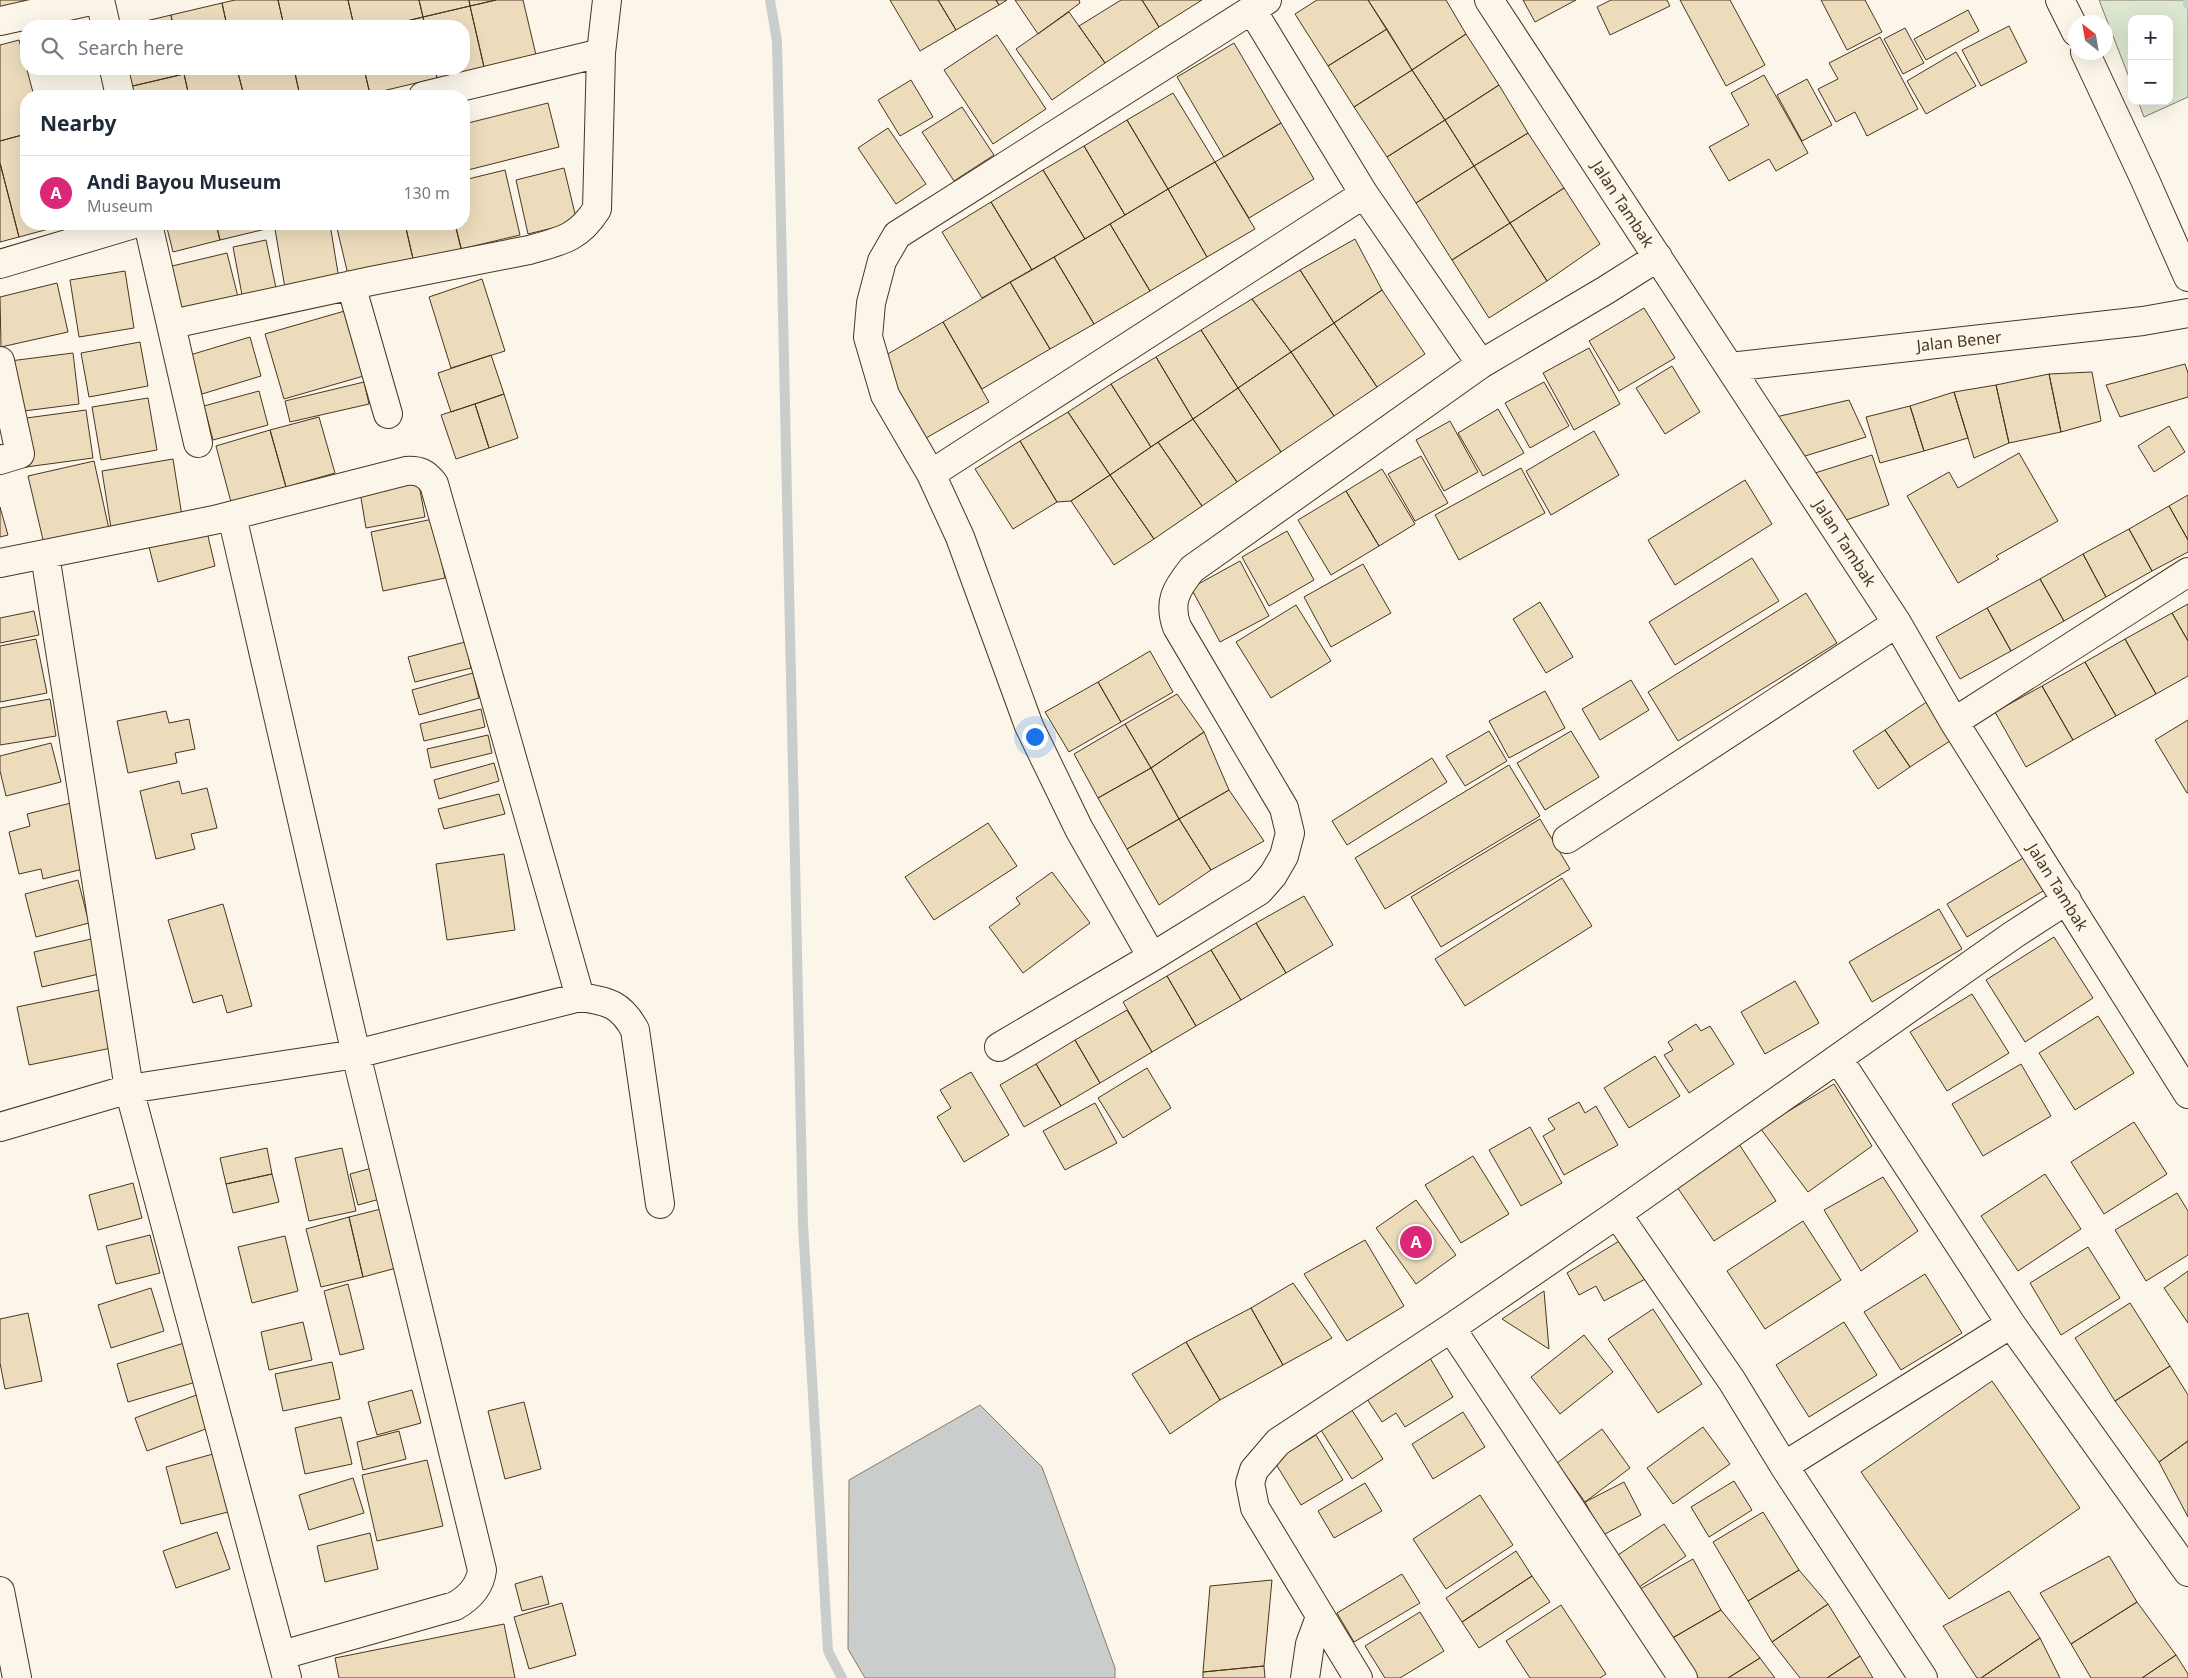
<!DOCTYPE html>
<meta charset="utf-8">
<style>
:root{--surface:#fff;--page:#f6f6f7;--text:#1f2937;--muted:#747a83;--line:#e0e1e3;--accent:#db2777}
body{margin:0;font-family:"Noto Sans",sans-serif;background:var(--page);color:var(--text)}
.controls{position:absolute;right:15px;top:15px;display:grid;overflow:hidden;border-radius:10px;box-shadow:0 5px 20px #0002}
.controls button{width:45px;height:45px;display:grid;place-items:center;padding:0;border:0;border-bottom:1px solid var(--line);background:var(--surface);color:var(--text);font:25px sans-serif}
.compass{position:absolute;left:2068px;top:15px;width:45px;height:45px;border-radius:50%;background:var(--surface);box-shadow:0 5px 20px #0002;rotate:329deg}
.you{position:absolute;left:1034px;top:736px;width:18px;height:18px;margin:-12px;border:4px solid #fff;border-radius:50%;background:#1a73e8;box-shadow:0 0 0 8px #1a73e833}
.badge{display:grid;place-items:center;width:32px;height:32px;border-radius:50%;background:var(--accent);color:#fff;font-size:16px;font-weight:700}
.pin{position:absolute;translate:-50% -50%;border:2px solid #fff;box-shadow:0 1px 5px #0006}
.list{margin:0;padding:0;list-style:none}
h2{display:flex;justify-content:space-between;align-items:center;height:65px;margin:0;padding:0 20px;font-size:21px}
h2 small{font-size:16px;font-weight:400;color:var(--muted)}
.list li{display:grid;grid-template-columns:32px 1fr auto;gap:15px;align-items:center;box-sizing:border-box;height:75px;padding:0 20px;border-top:1px solid var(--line)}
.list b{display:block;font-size:19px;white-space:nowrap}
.list p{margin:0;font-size:16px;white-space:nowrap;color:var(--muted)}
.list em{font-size:16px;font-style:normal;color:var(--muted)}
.icon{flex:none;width:28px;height:28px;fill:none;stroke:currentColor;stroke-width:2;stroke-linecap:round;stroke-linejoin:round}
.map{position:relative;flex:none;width:2188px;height:1678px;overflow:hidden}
.search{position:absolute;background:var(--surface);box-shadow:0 5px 20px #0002;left:20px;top:20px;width:450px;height:55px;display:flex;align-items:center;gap:12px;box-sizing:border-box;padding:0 18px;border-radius:20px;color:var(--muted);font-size:19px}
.panel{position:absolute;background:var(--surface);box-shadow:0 5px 20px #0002;left:20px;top:90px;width:450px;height:140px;border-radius:20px}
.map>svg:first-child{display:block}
.green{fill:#dce7d0;stroke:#887966}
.water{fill:#c9cecd;stroke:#887966}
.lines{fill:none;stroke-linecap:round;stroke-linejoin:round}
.stream{stroke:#c9cecd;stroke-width:10}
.building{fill:#ecdcbc;stroke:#4a3520}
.minor-casing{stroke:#4a3520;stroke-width:30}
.minor{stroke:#fbf6e9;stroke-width:28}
.labels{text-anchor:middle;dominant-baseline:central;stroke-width:4;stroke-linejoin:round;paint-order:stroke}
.street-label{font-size:16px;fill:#4a3520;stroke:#fbf6e9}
</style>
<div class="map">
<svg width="2188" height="1678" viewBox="0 0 2188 1678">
<rect width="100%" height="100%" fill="#fbf6e9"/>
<path class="green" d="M2099,0h89v97l-44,20 -6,-16h31v-82h-37v66z"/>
<path class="water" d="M980,1405l62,62 73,201v10h-250l-17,-29 1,-169z"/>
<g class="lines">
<path class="stream" d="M770,0l7,41 26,1184 25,426 14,27
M2188,0v4"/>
</g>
<path class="building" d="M0,0h24v3l-24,5z
M235,0h43l6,26h-57l-5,-23z
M278,0h70l6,26h-70z
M348,0h71l4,17 -37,9h-32z
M419,0h50l1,6 -47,11z
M469,0h27l-26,6z
M496,0h27l13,55 -52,12 -14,-61z
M890,0h48l18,30 -36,21z
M938,0h58l3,5 -43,25z
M996,0h11l-8,5z
M1015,0h64l1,3 -42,31z
M1121,0h21l17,27 -54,36 -26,-37z
M1142,0h60l-43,27z
M1317,0h51l19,29 -59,37 -33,-52z
M1368,0h78l20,34 -54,36z
M1523,0h53l-41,22z
M1611,0h56l3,6 -60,29 -13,-28z
M1680,0h50l35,65 -39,21z
M1821,0h44l17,32 -35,18z
M222,3l5,23h-54l-2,-11z
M470,6l14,61 -47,11 -2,-9h29v-43h-39l-2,-9z
M1968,10l11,21 -53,29 -12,-21z
M1069,12l36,51 -53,37 -36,-51z
M171,15l2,11h-48z
M423,17l2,9h-39z
M2009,26l18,36 -46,24 -19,-36z
M1905,28l19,35 -21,11 -19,-35z
M1387,29l25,41 -58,37 -26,-41z
M1466,34l33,51 -54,35 -33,-50z
M997,35l49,74 -53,35 -49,-74z
M1880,37l38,72 -51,27 -12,-24 -19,10 -18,-33 20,-10 -9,-16z
M19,40l15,56h-8v38l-26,7v-96z
M1234,43l47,80 -57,34 -47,-80z
M1956,52l20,34 -50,28 -19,-33z
M116,69h67l1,5 -64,15z
M183,69h24l-23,5z
M207,69h30l7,27h-55l-5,-22z
M237,69h57l6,27h-56z
M294,69h70l6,25 -9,2h-61z
M364,69h71l2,9 -67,16z
M1412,70l33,50 -58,37 -33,-50z
M184,74l5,22h-67l-2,-7z
M1764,75l44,78 -32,18 -7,-12 -40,22 -20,-34 40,-22 -18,-32z
M1807,79l25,46 -30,16 -25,-46z
M911,80l22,37 -33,19 -22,-36z
M1499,85l29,48 -54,33 -29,-46z
M1173,93l42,69 -47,27 -41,-69z
M548,103l11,44 -95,24v-47z
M962,107l32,48 -40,26 -32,-49z
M1127,120l41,69 -43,26 -41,-69z
M1445,120l29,46 -58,37 -29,-46z
M1281,123l33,56 -65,39 -34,-56z
M888,128l38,56 -30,20 -38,-56z
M1528,133l36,55 -54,35 -36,-57z
M26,134v90h41l-48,13 -19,-74v-22z
M1084,146l41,69 -40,24 -42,-69z
M1215,162l40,67 -48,28 -39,-68z
M0,163l19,74 -19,5z
M1474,166l36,57 -58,37 -36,-57z
M564,168l13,54 -49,12 -12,-54z
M505,170l15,65 -59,14 -6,-25h9v-44z
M1043,170l42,69 -53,31 -41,-68z
M1564,188l36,56 -53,37 -37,-58z
M1168,189l39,68 -57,34 -40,-67z
M991,202l41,68 -50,28 -40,-66z
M1510,223l37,58 -58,37 -37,-58z
M166,224h50l4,16 -47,12z
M216,224h53l1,4 -50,12z
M269,224h19l-18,4z
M306,224h24l9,55 -54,9 -10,-59z
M336,224h69l9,39 -65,16z
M405,224h50l7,27 -48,12z
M1110,224l40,67 -56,33 -40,-67z
M1355,239l27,51 -48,33 -34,-53z
M266,240l10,48 -34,7 -9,-48z
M227,253l11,44 -60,14 -10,-44z
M1054,257l40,67 -44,25 -40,-67z
M1300,270l34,53 -43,29 -39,-53z
M125,271l9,57 -55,9 -9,-57z
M482,279l23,72 -54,17 -22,-71z
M1010,282l40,67 -68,40 -39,-67z
M57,283l11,49 -67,15 -1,-50z
M1382,290l43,64 -48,33 -43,-64z
M1252,299l39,53 -53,36 -37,-58z
M355,308l19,65 -90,26 -19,-65z
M1644,308l31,50 -56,33 -30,-50z
M943,322l46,80 -63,36 -47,-79z
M1334,323l43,64 -43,29 -43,-64z
M1201,330l37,58 -45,31 -37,-62z
M250,337l11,39 -59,18 -12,-39z
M140,342l8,44 -59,11 -8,-44z
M1589,348l31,56 -46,26 -31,-57z
M1291,352l43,64 -53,36 -43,-64z
M73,353l6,51 -63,8 -6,-51z
M491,355l13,39 -53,18 -13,-39z
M1156,357l37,62 -42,28 -40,-63z
M2185,364l3,9v24l-68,20 -14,-32z
M1672,366l28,46 -35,22 -29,-46z
M2092,372l9,49 -40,11 -12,-58z
M2049,374l12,58 -52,11 -13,-58z
M364,382l5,22 -79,18 -5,-21z
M1544,382l25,44 -39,22 -25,-45z
M1111,384l40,63 -41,28 -42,-63z
M1996,385l13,58 -35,15 -20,-66z
M1238,388l43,64 -44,30 -44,-63z
M259,391l9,34 -55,15 -9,-34z
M1954,392l14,46 -44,13 -14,-45z
M504,394l14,44 -29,10 -14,-44z
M148,398l9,52 -56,10 -9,-53z
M1849,400l17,37 -64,20 -26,-40z
M475,404l14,44 -33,11 -15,-44z
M1910,406l14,45 -44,12 -14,-46z
M1498,409l26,44 -41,23 -25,-43z
M86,410l7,48 -67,9 -7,-48z
M1068,412l42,63 -39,26 -14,1 -37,-61z
M319,417l16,56 -49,14 -16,-57z
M1193,419l44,63 -35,24 -44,-64z
M1450,421l28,51 -34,19 -28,-51z
M2169,426l16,26 -31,20 -16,-26z
M270,430l16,57 -55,15 -15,-56z
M1594,431l25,44 -68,40 -25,-44z
M1020,441l37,61 -44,27 -38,-60z
M1158,442l44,64 -48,33 -44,-64z
M2019,453l39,68 -62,35 3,3 -41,24 -51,-87 42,-24 9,16z
M1872,455l17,50 -51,18 -23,-50z
M1421,456l27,47 -33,18 -27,-47z
M173,459l9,57 -71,12 -9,-57z
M94,461l15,68 -65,15 -16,-68z
M1521,468l24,45 -86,47 -24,-45z
M1382,469l33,55 -36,22 -33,-55z
M417,474l8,43 -59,11 -7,-42z
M1110,475l44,64 -40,26 -43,-64z
M1745,480l27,44 -97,61 -27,-45z
M1346,491l33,55 -48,29 -33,-55z
M2188,495v45l-19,-34z
M2169,506l19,34v12l-36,19 -23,-42z
M0,507l8,28 -8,2z
M433,519l12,59 -62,13 -12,-59z
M2129,529l23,42 -46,26 -23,-43z
M1287,531l27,49 -45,26 -27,-49z
M207,532l8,34 -57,16 -9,-35z
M2083,554l23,43 -42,24 -24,-42z
M1752,558l27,43 -104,64 -26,-43z
M1240,561l29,55 -49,26 -29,-54z
M1363,564l28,49 -60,34 -27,-50z
M2040,579l24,42 -53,30 -24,-43z
M1806,593l31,50 -159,98 -30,-49z
M1540,602l33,55 -27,16 -33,-54z
M2188,604v37l-16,-28z
M1296,605l35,56 -60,37 -35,-56z
M1987,608l24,43 -51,28 -24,-42z
M34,611l5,24 -39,8v-25z
M2172,613l16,28v35l-32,18 -31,-55z
M36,639l11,54 -47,9v-56z
M2125,639l31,55 -40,22 -31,-54z
M465,642l6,26 -56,14 -7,-25z
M1150,651l23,41 -52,30 -23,-40z
M2085,662l31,54 -43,24 -31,-54z
M473,673l6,25 -60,17 -7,-25z
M1631,680l18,30 -49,30 -18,-31z
M1098,682l23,40 -52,30 -24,-40z
M2042,686l31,54 -47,27 -31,-55z
M1545,691l20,37 -56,30 -20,-37z
M1177,694l27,38 -53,36 -26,-44z
M50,699l6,37 -56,9v-37z
M1928,701l25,38 -43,28 -25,-37z
M481,709l4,18 -61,14 -4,-17z
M166,711l3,12 20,-4 6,30 -20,4 2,10 -49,10 -11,-52z
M2188,720v73h-1l-32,-53z
M1125,724l26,44 -53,30 -24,-44z
M1885,730l25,37 -32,22 -25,-38z
M1489,731l18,30 -42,25 -19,-30z
M1571,731l28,46 -54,33 -28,-47z
M1204,732l25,58 -50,29 -28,-51z
M488,735l4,18 -61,15 -4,-19z
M51,743l10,39 -55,14 -6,-25v-15z
M1432,758l15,24 -100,63 -15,-24z
M494,763l5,18 -60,18 -5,-19z
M1509,765l31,51 -155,93 -30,-51z
M1151,768l28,51 -52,30 -29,-51z
M179,781l3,13 25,-6 10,40 -26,6 4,15 -39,10 -16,-68z
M1229,790l35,51 -53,29 -32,-51z
M499,794l6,20 -61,15 -6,-20z
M75,802l16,65 -48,12 -2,-10 -22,5 -10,-42 21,-6 -3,-12z
M1179,819l32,51 -52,35 -32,-56z
M1540,819l30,50 -129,78 -30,-50z
M988,823l29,43 -83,54 -29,-43z
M504,854l11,76 -68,10 -11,-76z
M2028,855l20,33 -81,49 -20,-33z
M1052,872l38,51 -67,50 -34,-46 31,-23 -4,-6z
M1562,878l30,48 -127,80 -30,-47z
M78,880l11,43 -53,14 -11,-43z
M1304,896l29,49 -47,28 -30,-50z
M223,904l29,102 -25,7 -5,-18 -29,8 -25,-83z
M1939,909l23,40 -90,53 -23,-40z
M1256,923l30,50 -45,27 -30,-50z
M100,937l8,35 -66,15 -8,-35z
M2054,937l39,61 -68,44 -39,-62z
M1211,950l30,50 -45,26 -29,-50z
M1167,976l29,50 -44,26 -29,-50z
M1795,981l24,42 -54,31 -24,-42z
M109,988l12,58 -92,19 -12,-58z
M1972,994l37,59 -62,38 -37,-59z
M1127,1010l25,42 -52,31 -25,-43z
M2098,1016l36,57 -59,37 -36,-57z
M1696,1024l5,7 9,-5 24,38 -45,29 -25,-38 9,-5 -5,-8z
M1075,1040l25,43 -39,23 -25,-42z
M1655,1056l25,40 -51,32 -25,-40z
M1036,1064l25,42 -37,21 -24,-42z
M2021,1064l30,52 -68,40 -31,-52z
M1147,1068l24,40 -48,30 -25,-40z
M971,1072l38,63 -45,27 -27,-45 14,-9 -11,-18z
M1834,1084l38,62 -64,46 -48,-64z
M1579,1102l6,11 11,-7 22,39 -54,30 -21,-39 12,-7 -7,-10z
M1095,1103l22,40 -52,27 -22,-39z
M2134,1122l33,52 -63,40 -33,-52z
M1530,1127l32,56 -41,23 -32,-56z
M1739,1144l37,57 -62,40 -39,-57z
M267,1148l5,26 -46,10 -6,-26z
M342,1148l14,63 -47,10 -14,-63z
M1473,1156l36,58 -48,29 -36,-58z
M372,1168l8,31 -22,6 -8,-31z
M272,1174l7,28 -46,11 -7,-29z
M2045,1174l36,55 -63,42 -37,-55z
M1883,1177l35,54 -57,40 -37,-61z
M133,1183l9,35 -44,12 -9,-35z
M2177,1193l11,18v44l-42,26 -31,-51z
M1416,1200l40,55 -40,29 -40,-56z
M385,1208l15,59 -37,10 -14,-60z
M349,1217l14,60 -42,10 -15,-58z
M1803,1221l38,59 -76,49 -38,-58z
M150,1235l10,38 -44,11 -10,-38z
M1629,1235l22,41 -47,25 -8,-15 -17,9 -12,-22z
M285,1236l13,55 -46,12 -14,-56z
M1365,1240l39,66 -57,35 -43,-67z
M2088,1247l32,51 -59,37 -31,-52z
M2188,1271v52l-24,-35z
M1925,1274l37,59 -61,37 -37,-58z
M1293,1283l39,55 -49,27 -32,-57z
M348,1284l16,65 -24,6 -16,-64z
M151,1288l13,43 -53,17 -13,-43z
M1544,1291l5,58 -47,-30z
M2130,1303l40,63 -55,35 -40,-63z
M1251,1308l32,57 -63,35 -34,-58z
M1653,1309l49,75 -44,29 -50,-74z
M28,1313l14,68 -37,8 -5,-26v-44z
M303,1322l9,38 -43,10 -8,-38z
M1844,1322l33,53 -68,42 -33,-52z
M1584,1335l29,37 -53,42 -29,-37z
M1186,1342l34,58 -50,34 -38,-60z
M184,1343l12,39 -68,20 -11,-38z
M1430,1358l23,39 -48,30 -9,-14 -14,9 -15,-23z
M332,1362l8,37 -57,12 -8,-37z
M2170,1366l18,29v46l-29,21 -44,-61z
M1992,1381l88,127 -131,91 -88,-127z
M412,1390l9,33 -44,12 -9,-33z
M199,1394l12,33 -64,24 -12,-33z
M524,1402l17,67 -36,10 -17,-68z
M1350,1407l33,52 -31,20 -33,-52z
M1463,1412l22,35 -52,32 -21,-35z
M341,1417l11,47 -47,10 -10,-46z
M1703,1427l27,37 -57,40 -26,-36z
M1602,1429l28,39 -45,34 -28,-39z
M399,1431l7,28 -43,11 -6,-28z
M1316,1435l27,45 -42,25 -27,-44z
M2188,1441v76l-29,-55z
M213,1454l15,58 -47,12 -15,-57z
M427,1460l16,66 -66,15 -15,-66z
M353,1478l11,35 -55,17 -10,-35z
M1734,1481l18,29 -43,27 -18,-30z
M1624,1482l17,33 -38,20 -18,-33z
M1365,1483l17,28 -48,27 -16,-27z
M1480,1495l33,50 -67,44 -33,-50z
M1763,1512l36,58 -51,31 -35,-59z
M1664,1524l22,32 -53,35 -21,-32z
M217,1532l13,37 -54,19 -13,-37z
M370,1533l8,36 -53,13 -8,-36z
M1516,1551l16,25 -70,46 -16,-24z
M2109,1556l28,46 -66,42 -31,-51z
M1693,1559l28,51 -52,30 -29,-51z
M1799,1570l29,34 -56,38 -24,-41z
M1402,1574l18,29 -66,39 -17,-29z
M542,1576l7,28 -27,7 -7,-27z
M1532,1576l18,26 -71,46 -17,-26z
M1272,1580l-8,86 -61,6 7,-86z
M2009,1591l31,47 -59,40h-4l-34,-52z
M2137,1602l39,53 -34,23h-51l-20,-34z
M562,1603l14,52 -47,14 -15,-52z
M1828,1604l32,52 -33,22h-27l-28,-36z
M1561,1605l45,69 -6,4h-70l-24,-37z
M1721,1610l39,48 -32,20h-31l-28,-38z
M1420,1612l24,39 -44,27h-15l-20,-32z
M504,1624l11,54h-176l-4,-20z
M2040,1638l20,40h-79z
M2176,1655l12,19v4h-46z
M1860,1656l13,22h-46z
M1760,1658l15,20h-47z
M1264,1666l1,12h-62v-6z"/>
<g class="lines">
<defs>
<path id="minor" d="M100,0l6,26
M1489,0l408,623 57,99 234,372
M2060,0l16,32
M1252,10l112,184 117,170
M0,21l95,-21
M2085,52l60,128 43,97
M114,69l6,27
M423,96l178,-43
M148,224l50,219
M0,264l134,-40
M351,285l37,129
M172,324l199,-43 158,-31c32,-9 50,-12 68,-41l4,-156 6,-53
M0,361l20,93 -20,6
M1730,367l413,-46 45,-8
M931,474l433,-280
M232,516l124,538 126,516c-2,17 -13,28 -27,36l-173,49
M45,555l84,534 158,589
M0,563l214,-43 192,-49c13,-1 20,2 28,13l146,513
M1954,722l234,-150
M1567,839l330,-216
M1152,957l-73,-128 -50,-103 -69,-189 -29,-63 -46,-79 -17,-58 3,-34 11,-42 15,-26 370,-235
M999,1047l153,-90 107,-66 14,-16 11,-19 6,-23 -6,-25 -107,-181c-9,-25 -1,-38 15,-58l289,-205 125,-74 52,-33
M1839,1060l172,264 177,248
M0,1127l129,-38 227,-35 224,-57c28,4 41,7 55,33l25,174
M1617,1214l115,167 52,85 139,212
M1451,1328l232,350
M1784,1466l227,-142
M0,1591l17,87
M1305,1678l5,-34 10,-27
M1358,1678l-103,-170 -5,-25 4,-13 24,-28 173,-114 166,-114 396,-279 54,-35"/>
</defs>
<use href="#minor" class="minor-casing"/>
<use href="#minor" class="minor"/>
</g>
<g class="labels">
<g class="street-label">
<text transform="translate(1623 204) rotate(57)">Jalan Tambak</text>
<text transform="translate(1959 341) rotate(-6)">Jalan Bener</text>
<text transform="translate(1845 543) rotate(57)">Jalan Tambak</text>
<text transform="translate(2058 887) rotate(58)">Jalan Tambak</text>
</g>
</g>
</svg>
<div class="controls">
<button>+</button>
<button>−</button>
</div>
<svg class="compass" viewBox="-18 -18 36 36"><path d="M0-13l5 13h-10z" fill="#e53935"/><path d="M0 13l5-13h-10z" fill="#747a83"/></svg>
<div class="you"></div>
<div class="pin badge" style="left:1416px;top:1242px">A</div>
<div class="search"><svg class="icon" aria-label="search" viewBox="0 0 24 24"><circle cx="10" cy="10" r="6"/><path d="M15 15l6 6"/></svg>Search here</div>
<section class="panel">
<h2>Nearby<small></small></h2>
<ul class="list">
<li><span class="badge">A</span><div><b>Andi Bayou Museum</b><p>Museum</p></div><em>130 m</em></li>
</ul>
</section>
</div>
